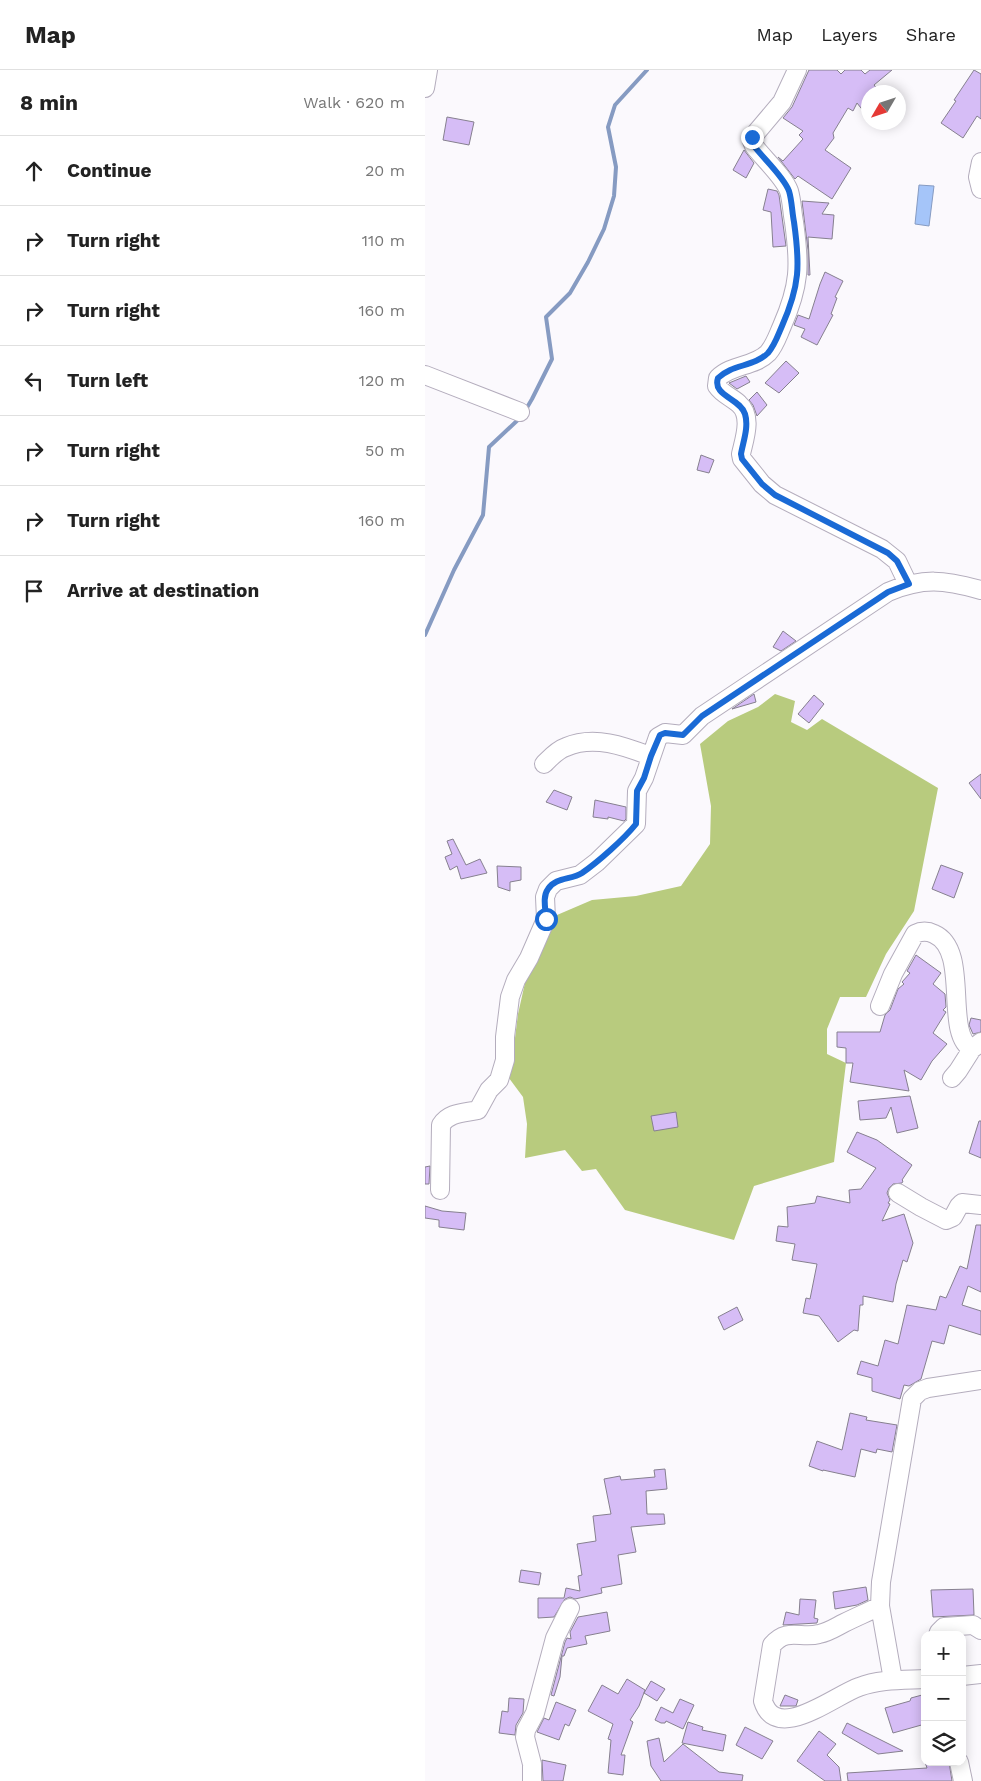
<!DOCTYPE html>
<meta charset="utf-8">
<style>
:root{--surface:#fff;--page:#f2f2f2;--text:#222;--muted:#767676;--line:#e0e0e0}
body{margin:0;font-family:"Work Sans",sans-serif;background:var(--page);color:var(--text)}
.controls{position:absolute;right:15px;bottom:15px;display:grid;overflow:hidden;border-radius:10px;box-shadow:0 2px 12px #0003}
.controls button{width:45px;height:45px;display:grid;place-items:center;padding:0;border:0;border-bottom:1px solid var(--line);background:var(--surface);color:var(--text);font:25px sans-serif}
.compass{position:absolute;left:436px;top:15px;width:45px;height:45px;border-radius:50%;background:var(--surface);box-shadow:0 2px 12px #0003;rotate:231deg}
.stop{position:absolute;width:15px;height:15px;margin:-11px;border:4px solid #1a6ad5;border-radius:50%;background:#fff}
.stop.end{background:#1a6ad5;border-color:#fff;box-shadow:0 1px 5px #0008}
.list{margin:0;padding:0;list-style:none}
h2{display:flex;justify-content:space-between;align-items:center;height:65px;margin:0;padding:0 20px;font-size:21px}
h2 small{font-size:16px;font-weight:400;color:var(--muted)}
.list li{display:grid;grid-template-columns:32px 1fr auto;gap:15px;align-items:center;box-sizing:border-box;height:70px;padding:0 20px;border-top:1px solid var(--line)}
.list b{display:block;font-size:19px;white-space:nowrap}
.list em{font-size:16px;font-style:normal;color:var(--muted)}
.icon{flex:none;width:28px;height:28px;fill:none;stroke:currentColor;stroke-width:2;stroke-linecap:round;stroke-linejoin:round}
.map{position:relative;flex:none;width:556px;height:1711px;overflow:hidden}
header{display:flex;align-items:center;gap:30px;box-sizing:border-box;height:70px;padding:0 25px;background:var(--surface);border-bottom:1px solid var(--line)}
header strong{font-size:24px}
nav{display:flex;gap:28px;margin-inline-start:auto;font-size:18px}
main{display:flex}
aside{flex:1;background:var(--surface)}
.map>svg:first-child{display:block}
.forest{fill:#b8cb7e}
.water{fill:#a5c5f9;stroke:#869bc2}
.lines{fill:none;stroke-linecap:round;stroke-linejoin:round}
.stream{stroke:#869bc2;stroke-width:4}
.building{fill:#d6bdf6;stroke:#86808f}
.minor-casing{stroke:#b4adbd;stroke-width:20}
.minor{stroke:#fff;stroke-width:18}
.route{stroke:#1a6ad5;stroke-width:6}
</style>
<header>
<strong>Map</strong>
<nav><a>Map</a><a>Layers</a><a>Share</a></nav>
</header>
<main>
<aside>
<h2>8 min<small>Walk · 620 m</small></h2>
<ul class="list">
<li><svg class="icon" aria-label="ahead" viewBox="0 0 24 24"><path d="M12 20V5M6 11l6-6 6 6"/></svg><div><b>Continue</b></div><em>20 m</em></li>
<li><svg class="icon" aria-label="right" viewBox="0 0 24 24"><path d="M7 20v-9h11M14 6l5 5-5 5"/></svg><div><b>Turn right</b></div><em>110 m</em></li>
<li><svg class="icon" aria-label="right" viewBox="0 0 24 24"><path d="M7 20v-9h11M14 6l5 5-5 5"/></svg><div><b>Turn right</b></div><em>160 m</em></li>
<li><svg class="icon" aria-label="left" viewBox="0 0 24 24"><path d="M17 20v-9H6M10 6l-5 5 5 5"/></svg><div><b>Turn left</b></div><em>120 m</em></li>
<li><svg class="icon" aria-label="right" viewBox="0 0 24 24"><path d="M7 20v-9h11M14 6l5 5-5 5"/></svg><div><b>Turn right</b></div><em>50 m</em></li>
<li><svg class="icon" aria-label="right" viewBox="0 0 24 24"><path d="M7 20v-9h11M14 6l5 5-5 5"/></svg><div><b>Turn right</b></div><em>160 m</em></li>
<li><svg class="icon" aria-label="arrive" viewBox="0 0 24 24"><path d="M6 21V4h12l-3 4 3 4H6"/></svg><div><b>Arrive at destination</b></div></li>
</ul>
</aside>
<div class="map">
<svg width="556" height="1711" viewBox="0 0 556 1711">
<rect width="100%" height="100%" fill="#fbf9fd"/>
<path class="forest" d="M350,624l20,7 -4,21 16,8 15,-11 116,69 -24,123 -28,43 -20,43h-26l-13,32v25l19,9 -12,99 -80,24 -20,54 -109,-30 -29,-41 -14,2 -17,-21 -40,8 2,-34 -4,-27 -17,-23 8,-28 4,-32 9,-40 30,-59 35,-15 44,-4 45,-10 29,-42 1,-38 -11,-62 28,-23 30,-14z"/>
<path class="water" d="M494,115l15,1 -5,40 -14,-2z"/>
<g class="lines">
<path class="stream" d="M100,341l7,-12 20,-40 -6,-42 24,-24 18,-31 16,-33 10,-33 2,-29 -8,-40 7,-22 32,-35
M0,565l29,-65 29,-55 6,-68 32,-30"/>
</g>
<path class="building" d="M384,0h28l4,4 4,-4h16l4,4 5,-4h22l-18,15 6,7h-11v26l-12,-15 -4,8 -5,-3 -15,25 1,5 -9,12 26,18 -19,31 -34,-23 -3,3 -17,-22 5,4 20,-22 -4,-4 4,-4 -20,-13 9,-11z
M549,0l7,4v45l-4,-3 -14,22 -22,-15 15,-22 -2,-1z
M22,47l27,5 -5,23 -26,-5z
M319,80l10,13 -8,15 -13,-8z
M343,119l9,2 2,4 7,51 -13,1 -2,-35 -8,-2z
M377,131l27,2 -7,11 12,1 -2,24 -24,-2 2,38h-2v-25z
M400,202l18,9 -8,16 2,1 -6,16 2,1 -16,30 -16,-8 4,-8 -11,-4 4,-10 11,4 11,-35z
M361,291l13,12 -20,20 -14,-10z
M321,306l4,6 -13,7 -8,-6z
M332,322l10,13 -10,11 -4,-11 -4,-5z
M276,385l13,5 -5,13 -12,-3z
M358,561l13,10 -15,10 -8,-4z
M329,624l2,8 -24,7z
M389,625l10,9 -15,19 -11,-9z
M556,704v25l-12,-16z
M129,720l18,7 -5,13 -21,-8z
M170,730l31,7v12l-2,2 -16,-4v2l-15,-2z
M28,769l13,26 14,-6 7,14 -26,6 -4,-13 -7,4 -5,-13 7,-3 -5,-13z
M516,795l22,8 -9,25 -22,-9z
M72,796l24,1v13l-11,2v9l-12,-4z
M491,885l25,18 -8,11 12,10 1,13 -3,3 3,2 -13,21 14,11 -15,17 -11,19 -17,-10 5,21 -59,-9 3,-19h-7v-15l-9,-1v-15h43l5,-17 5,-5 8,-21 6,-5 -2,-2 8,-9 -3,-2z
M546,948l10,2v12l-8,2 -4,-9z
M485,1026l8,32 -21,5 -6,-26 -5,11 -26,2 -2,-19z
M251,1042l2,15 -24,4 -3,-15z
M554,1051h2v37l-12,-5z
M432,1062l20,8 35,25 -10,15 1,1 -1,2 -9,1 -4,4 -2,5 3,7 -2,3 2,1 -8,17 22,-7 9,29 -6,19 -4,-2 -7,24 -3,18 -30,-6v9h-3l-2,26 -4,-1 -16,12 -19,-26 -16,-3 3,-15 4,1 7,-35 -25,-4 3,-16 -19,-3 2,-15 10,1 -1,-20 28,-4 2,-7 33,7 -1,-13 12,-1 15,-21 -29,-16z
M5,1096l-1,18h-4v-17z
M0,1136l17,5 24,2 -2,17 -25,-3v-7l-14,-2z
M551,1155h5v67l-13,-6 -6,19 19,6v24l-32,-10 -5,19 -12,-3 -11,38 -12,7 -5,-1 -4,14 -28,-8v-13l-15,-4 4,-13 17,5 7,-26 13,4 9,-39 29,5 4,-14 6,2 14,-32 7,3z
M312,1237l6,13 -19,10 -6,-13z
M425,1343l17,4 -1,3 31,5 -5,27 -15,-3 -1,4 -15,-4 -6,28 -32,-7v1l-14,-5 8,-25 25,9z
M240,1399l2,20 -21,2 1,23h17l1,10 -34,3 5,25 -18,3 4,29 -21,4 1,5 -27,6 -5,-2 -5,2 -11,18 -16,1v-20h26l2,-10 14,3 -2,-15 4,-1 -5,-31 19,-3 -3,-25 18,-2 -7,-35 16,-3 1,4 34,-3 -1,-7z
M96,1500l20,3 -2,12 -20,-3z
M441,1517l2,13 -11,5 -22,4 -2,-17z
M548,1519l1,26 -41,2 -2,-27z
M375,1529l16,1 -2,18 4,1 -1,4 -34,2 3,-13 13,3z
M182,1542l3,19 -25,5 2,8 -20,4 -3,8h-2l-2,21 -6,19 -3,-1 14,-53 2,-4 4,1 -1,-7 8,-15z
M202,1609l18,11 -6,16 -9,14 3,2 -12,33h4l-2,20 -15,-2 3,-33 -3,-1 5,-15 -25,-13 14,-26 16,9z
M226,1611l14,8 -8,12 -13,-8z
M360,1625l13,5 -2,6h-16z
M497,1625l3,7v22l-32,9 -8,-25 25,-7 1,-3z
M84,1628l15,1 -1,14 -7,12 -1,10 -16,-2 3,-22 6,1z
M255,1629l14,6 -11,24 -17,-8 -1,2h-4l-6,-3 6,-13 12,6z
M131,1632l20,8 -7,16 -4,-2 -6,16 -22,-8 7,-14 5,2z
M263,1652l15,5 -1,3 24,5 -3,16 -41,-8z
M422,1653l56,28 -25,3 -36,-21z
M320,1657l28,14 -11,18 -26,-14z
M394,1661l17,13 -9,11 12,12 2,14h-16l-28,-20z
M234,1668l5,24 19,-18 36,28 24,3 -1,6h-81l-10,-15 -4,-25z
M117,1690l24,5 -3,16h-20z
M500,1692h24l3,19h-104l-1,-8 80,-5z"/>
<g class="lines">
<defs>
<path id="minor" d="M372,0l-15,32 -27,32 -3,7 2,5c10,13 30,31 35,45 3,10 3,21 5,31 6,43 6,63 -12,104 -4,9 -7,19 -14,27 -14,14 -36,11 -50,25l-1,8c6,9 15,11 22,18 14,12 5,36 2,50l1,5 20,25 13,11 107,54 15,12 11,23
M0,18l3,-18
M556,92l-3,15 3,12
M0,305l95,37
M119,694c6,-6 13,-14 22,-17 28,-12 58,-1 84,9
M455,936l13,-32 22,-40c6,-3 13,-3 19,0 37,16 9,100 38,115
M527,1008l6,-7 14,-22 9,-7
M15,1120l1,-65c8,-13 24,-12 37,-15l11,-20 10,-10 6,-20v-23l5,-40 6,-17 13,-22 17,-39 -1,-22 3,-8 8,-8 24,-6 17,-13 39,-38 1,-33 7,-13 14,-41 7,-4 18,2 19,-19 186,-124c36,-15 56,-12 93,-2
M473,1123l23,14 25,13 7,-3 6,-11 3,-3 19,2
M455,1536c-12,6 -24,11 -36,17 -8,4 -15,9 -25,11 -18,5 -32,-7 -47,11l-9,56c13,43 72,-6 96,-14 20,-8 45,-7 66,-8
M513,1565l1,-3 5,-5 29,-2 8,5
M537,1606l19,-2
M468,1610l-13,-74 1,-24 31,-183 8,-8 8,-3 53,-8
M534,1692l4,19
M107,1711v-17l-7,-27 1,-7 9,-17 20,-75 15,-30"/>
</defs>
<use href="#minor" class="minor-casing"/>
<use href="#minor" class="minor"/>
</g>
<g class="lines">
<path class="route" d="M121,849c0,-9 -4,-22 2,-30 8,-12 23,-9 34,-16 16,-11 42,-34 54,-49l1,-33 7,-13 7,-22 9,-21 5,-2 18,2 19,-19 186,-124 21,-8 -12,-23 -9,-8 -113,-58 -13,-11 -20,-25 -1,-5c2,-12 8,-27 4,-40 -5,-16 -33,-18 -27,-36 14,-14 36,-11 50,-25 7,-8 10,-18 14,-27 18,-41 18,-61 12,-104 -2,-10 -2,-21 -5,-31 -5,-14 -25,-32 -35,-45l-2,-5v-4"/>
</g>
</svg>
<div class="controls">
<button>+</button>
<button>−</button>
<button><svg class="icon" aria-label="layers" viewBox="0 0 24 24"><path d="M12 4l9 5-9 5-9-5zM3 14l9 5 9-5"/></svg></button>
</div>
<svg class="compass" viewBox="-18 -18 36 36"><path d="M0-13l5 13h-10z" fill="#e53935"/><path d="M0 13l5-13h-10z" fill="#767676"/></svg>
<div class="stop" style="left:121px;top:849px"></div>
<div class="stop end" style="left:327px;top:67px"></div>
</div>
</main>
